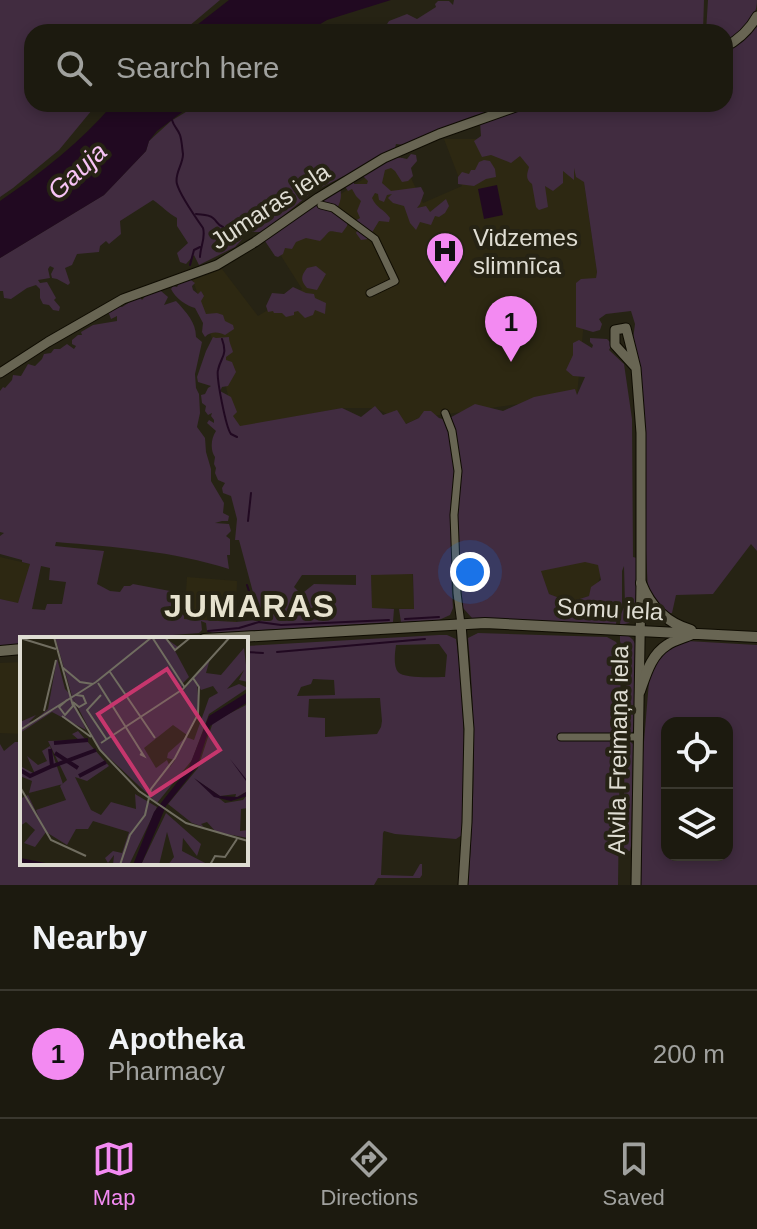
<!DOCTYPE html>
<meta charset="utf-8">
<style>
:root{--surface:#1c1a0f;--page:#29271d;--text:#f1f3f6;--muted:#a0a19e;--line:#3a382f;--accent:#f38af2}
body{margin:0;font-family:Helvetica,sans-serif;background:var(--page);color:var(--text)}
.controls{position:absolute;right:24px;bottom:24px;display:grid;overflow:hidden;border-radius:16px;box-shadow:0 4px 12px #0003}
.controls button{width:72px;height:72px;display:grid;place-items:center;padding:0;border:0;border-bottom:2px solid var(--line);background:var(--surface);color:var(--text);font:40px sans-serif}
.you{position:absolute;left:470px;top:572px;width:28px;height:28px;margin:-20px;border:6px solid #fff;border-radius:50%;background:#1a73e8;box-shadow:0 0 0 12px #1a73e833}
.badge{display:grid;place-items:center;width:52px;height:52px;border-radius:50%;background:var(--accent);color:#111;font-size:26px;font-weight:700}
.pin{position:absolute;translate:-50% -66px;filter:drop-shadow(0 2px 4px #0008)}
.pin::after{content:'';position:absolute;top:42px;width:28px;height:24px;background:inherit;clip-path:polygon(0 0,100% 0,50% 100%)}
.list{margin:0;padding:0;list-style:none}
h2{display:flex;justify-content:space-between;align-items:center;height:104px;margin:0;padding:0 32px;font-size:34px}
h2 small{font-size:26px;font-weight:400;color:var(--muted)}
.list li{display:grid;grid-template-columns:52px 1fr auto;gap:24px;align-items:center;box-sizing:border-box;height:128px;padding:0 32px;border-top:2px solid var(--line)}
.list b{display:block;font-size:30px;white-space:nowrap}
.list p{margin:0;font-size:26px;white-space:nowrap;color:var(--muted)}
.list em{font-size:26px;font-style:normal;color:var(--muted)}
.icon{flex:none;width:44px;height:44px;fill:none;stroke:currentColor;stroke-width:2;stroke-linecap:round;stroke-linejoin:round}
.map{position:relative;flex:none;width:757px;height:885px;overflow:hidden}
.search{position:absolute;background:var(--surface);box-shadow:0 4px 12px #0003;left:24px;right:24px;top:24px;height:88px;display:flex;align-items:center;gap:20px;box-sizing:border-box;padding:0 28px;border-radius:24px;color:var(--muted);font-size:30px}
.sheet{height:232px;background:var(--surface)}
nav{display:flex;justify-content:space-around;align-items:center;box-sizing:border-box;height:112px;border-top:2px solid var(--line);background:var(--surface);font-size:22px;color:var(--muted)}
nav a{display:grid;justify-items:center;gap:4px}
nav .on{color:var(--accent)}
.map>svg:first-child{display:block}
.built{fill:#2d2812}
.green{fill:#412c40;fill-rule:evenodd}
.water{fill:#210921}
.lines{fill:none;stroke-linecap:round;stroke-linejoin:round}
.stream{stroke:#210921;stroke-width:2}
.minor-casing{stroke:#0f0c02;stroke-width:9}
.tertiary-casing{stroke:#0f0c02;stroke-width:11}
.secondary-casing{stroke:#0f0c02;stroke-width:12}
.minor{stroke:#686553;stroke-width:7}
.tertiary{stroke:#686553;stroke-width:9}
.secondary{stroke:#686553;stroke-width:10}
.labels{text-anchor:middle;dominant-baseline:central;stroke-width:8;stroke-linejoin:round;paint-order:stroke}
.street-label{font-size:24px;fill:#dfddd3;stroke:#262314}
.poi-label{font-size:24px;fill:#dfddd3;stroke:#262314;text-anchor:start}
.water-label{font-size:26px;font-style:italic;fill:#f8c4f6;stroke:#262314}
.district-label{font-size:32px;font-weight:bold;letter-spacing:2px;fill:#e6e2ce;stroke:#262314}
.inset-river{fill:none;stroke:#210921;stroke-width:4}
.inset-road{fill:none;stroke:#706d60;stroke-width:2}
.view{fill:#c6366d;fill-opacity:0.15;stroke:#c6366d;stroke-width:4}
.inset-edge{fill:none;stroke:#dfddd3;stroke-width:4}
</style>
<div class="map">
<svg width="757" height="885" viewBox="0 0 757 885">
<rect width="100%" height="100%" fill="#262314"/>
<path class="built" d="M444,139h126l14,43 13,90 -1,6 -9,11 -10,107 -158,22 -14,6 -29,-16h-34l-107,20 -12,-55 -30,-93 29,-11 36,47 44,-27 -31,-49 129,-85 23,48 39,-17z
M570,539l35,28 -13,28 -22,7 -21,-8 -9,-25z
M370,553l42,10 2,46 -42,-1z
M0,557l30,7 -12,40 -18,-5z
M187,577l50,4 -1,41 -52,-3z
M22,662v72l-22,-1v-70z"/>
<path class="green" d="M0,0h220l-38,32h-150v72h65l-38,46 -46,38 -13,9z
M454,0h250l-1,31 -321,1 7,-11 18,-7 10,5 19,-12 -1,-3 3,-3h11l4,4z
M708,0h49c0,21 -16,32 -32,43v-11h-19z
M757,22v529l-6,-7 -38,50 -37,1 -4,18h-4l-9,-7 -11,-14 -11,-224 -4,-29 2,-15 -4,-13 -25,3 -7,5 3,5 -2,6 -7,2 -17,-5v-44l5,-4 15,-1 1,-6 -13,-90 -8,-5 -2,-9v12l-11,-9v12l-10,8 -8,-5 3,21 -9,3 -3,-3 -4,-23c-7,-5 -5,-10 -3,-17l-9,-11 -9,7 -20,-8 -9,2 -8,-16 7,-5 -1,-14 48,-18h197v-55z
M199,104h320l-15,2 -16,9 -4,-5 1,5h-8l-17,6 -2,5 -6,2 -5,-2 -2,4 -40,15 -9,-1 -2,8 -44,21 4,6v5h13l1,-3 -5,-5c15,-11 26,-22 44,-17l4,-5 5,1 1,6 -6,7 2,8 -5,5 -6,1 -7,-11 -4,-3 -6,2 -3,13 9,8 30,-4 3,6 -4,11 -3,4 9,-2 4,6 16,-13 3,7 -4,7 -6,4 -4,-1 -4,9 -11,-3 -4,8 -6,-7 -6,-17 -11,-3 -5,-5 4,-4 -5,1 -3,7 -5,-2 -1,-6 -3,-1 -3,5c4,10 12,11 18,20l-1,4 -10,-1 -11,18 -7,1 -5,-7 2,-4 -3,-8 5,-3 -3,-7 4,-10 -5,-5 -4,-7 -4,2 -4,-6v-9l-32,16 -48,40h-15l-14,15 -36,18 -5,-10 -8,9 -6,-2 -3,-9 11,-10 -11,-17v-8c-9,-5 -15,-12 -24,-18l-33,21 1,13 -12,10 -3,-3 -6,5 -1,6 -22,2 -5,11 -7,3 5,15 -2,2 -11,-6 -5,-1 -1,-4 3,-6 -4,-2 -2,3 2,9 -12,2 2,3 7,-1 9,16 -2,2 6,7 -1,4 -6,-1 -4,-5 -6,-1 -3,-6v-9l-4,-4 -9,3 -16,11 -7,-1 -1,-7h-3v-33l104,-63 42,-44 3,-10 22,-20z
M484,160l6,1 5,8 1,8 -10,2 -12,7 -16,-2v-7l4,-5 7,2 2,-4h4l4,-8z
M340,187c2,9 1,15 -4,23l4,8 8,3 -1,5 -5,7c-17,-3 -10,-3 -22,8l-14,-3 -10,4 -4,7 -7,-1 -2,6 -5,3 -3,-1 -12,-18 37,-30 8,-9z
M316,266l10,8 -9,16 -10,-2c-7,-8 -6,-12 0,-20z
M188,278l7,5 -3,3 1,4 5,4 3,-3 3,5 -3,5 5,13 11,-1 6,2 2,6 8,4 1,4 -9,6c-6,-3 -14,-4 -20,2l-3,-5 1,-9 -8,-15c-8,-2 -20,-10 -24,-19l2,-3 4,1 3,-6z
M293,287l13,6 8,1 1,4 11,5 -1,11 -10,-4 -2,5 -8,3 -7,-7 -4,1v3l-8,2 -4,-4h-8l-1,-2 -5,1 -2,-6 6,-13 12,1z
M157,291h4l7,6 -4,8 12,-4c10,11 20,21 20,36l6,5 -7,32 1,14 3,6 1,19 -3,14 8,11 1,14 5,17v12l13,22 -1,10 6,3 -1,5h-6l-7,2 14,1 2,7 -5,5 4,3v16h-3l2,14c-56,-18 -115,-22 -173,-27l-1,4 49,5 -7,33 13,7 10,1 4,-6h6l3,-2 53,10 -2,25 52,3 30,-3 -8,-8 -19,-71h-4l2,-21 -6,-23 -8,-3 -1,-5 3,-5 -7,-3 -3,-7 1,-5 -2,-4 1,-7c-5,-7 -4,-19 1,-26l-9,-8 2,-3 5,3v-3l-3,-4 1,-3 -4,2 -3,-4 1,-5 -4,-3 -1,-8 4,-1 3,-6 3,-2 -13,-4 -1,-5 9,-26 7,-14 3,1 13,-1c0,6 3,10 4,15l-7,5v3l6,2 4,10 -8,14 -6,1 -2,4 11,6 6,15 -4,4 7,10 102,-18 19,9 14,-11 8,9 14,-5 9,14 13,-6 5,-7h7l8,7 7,2 29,-16 28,7 31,-14 41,-8 2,6 8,-18 -12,-1 -7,-6 7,-15v-12l6,-3 13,8 1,-3 -3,-3v-4l17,1 5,5 -3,6 15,14 8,55 1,138 4,1 -1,56 -7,9 -9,2 1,-11 4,-9 -1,-39 -2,5v34l-5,12 -1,7 -144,-6 -9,-10 -3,-34 -9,1 2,33 -3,7 -11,5 -38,2 -2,-13h15l-1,-35 -42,1 1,33 22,1 -1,13 -180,11 -6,-2 -1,-8 -5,-2 1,9 -3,3 -78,6h-99v6l-22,2v-48l18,4 12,-39 -8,-2v-2l-22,-6v-18l4,-3 -4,-1v-141l3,-4 2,1 7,-8 1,-5 8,1 7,-12 7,2 7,-7 2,-5 7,-1 3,-4h6l7,-5 7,5 2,-3 -4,-2v-4l6,-5h4l-1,-3 12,-7 24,-4v-5l-6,3 -3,-8 9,-5 5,1 17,-11 3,4 5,-6zM585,562l13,3 3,15 -10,7 -2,9 -19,6 -21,-8 -8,-23zM41,566l9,2 -1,12 17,2 -4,22h-15l-2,6 -13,-1zM302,575h54v10l-42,-1 -10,8 -1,12h-9l8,-9 -8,-8z
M478,633l129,4 9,5 4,7 1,85h-45l44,4 -2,147h-150c7,-82 8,-164 0,-247z
M620,633c9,2 15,6 16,15l-2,82 -3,4 -6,-1 2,-71 -7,-21z
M439,635h8l9,4 5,38 3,63 -2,95 -6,4 -61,-5 -11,-3 -1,2 -2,42 32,1 7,-12h2v11l-2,3h-42l-4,7h-374v-141l4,7 11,-9h7v121h224v-217zM439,644l8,11 -2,22c-10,0 -41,2 -47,-5 -5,-6 -3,-20 -2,-27zM313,679l21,1 1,15 -38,1 4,-9 10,-3zM309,699l71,-1 2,23 -1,6 -4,7 -52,3v-19l-17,-1z
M687,641l70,4v240h-116l1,-119 8,-97c11,-15 19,-23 37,-28zM667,723h60v132h-60z
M625,740h3l5,4 -2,102 -1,5 -7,1z"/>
<path class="water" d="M229,0h162l-64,20 -20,12h-119z
M113,104h80l-36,27 -8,10 -3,10 -42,44 -104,63v-57c41,-28 81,-59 113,-97z
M497,185l6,30 -19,4 -6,-30z"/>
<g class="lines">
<path class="stream" d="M172,120c2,7 6,9 8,15 2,6 2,13 3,19 0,11 -9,20 -6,30 3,11 19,34 26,44 3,10 -3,19 -3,29
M196,214c6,1 12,0 17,4 5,4 4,7 10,9l1,2 -3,3
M190,265l4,-15 6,-3
M222,339c6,17 -1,17 -4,31 -2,7 8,58 13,64 2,1 4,2 6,3
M248,521l3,-28
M247,585l12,36
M405,619l34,-2
M208,631l31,-3 20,-6 22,3 108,-5
M246,652l17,1
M277,652l148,-13"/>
<defs>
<path id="minor" d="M321,205l12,3 42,31 20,42 -25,12
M445,413l7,18 6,40 -4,44 3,78 4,31
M561,737h78"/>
<path id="tertiary" d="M725,47c13,-7 25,-18 32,-31
M0,373l48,-31 75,-43 94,-34 38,-23 63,-44 66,-40 55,-24 85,-30
M461,624l8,105 -2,93 -4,63
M636,885l5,-302v-150l-5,-65 -10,-40 -11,2v15l21,23"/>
<path id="secondary" d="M641,583c9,23 26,40 50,47
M204,639l281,-16 272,14
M0,651l22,-2
M640,691c6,-17 11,-36 27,-46 7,-5 17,-7 25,-11"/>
</defs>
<use href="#minor" class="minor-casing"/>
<use href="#tertiary" class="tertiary-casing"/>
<use href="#secondary" class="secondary-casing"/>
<use href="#minor" class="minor"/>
<use href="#tertiary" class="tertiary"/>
<use href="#secondary" class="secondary"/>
</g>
<defs>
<symbol id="hospital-pin" viewBox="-11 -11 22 30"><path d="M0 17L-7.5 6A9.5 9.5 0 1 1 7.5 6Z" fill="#f38af2" stroke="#262314"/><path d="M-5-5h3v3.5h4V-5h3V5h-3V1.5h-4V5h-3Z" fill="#111"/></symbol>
</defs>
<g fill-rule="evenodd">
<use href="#hospital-pin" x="423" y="229" width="44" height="60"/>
</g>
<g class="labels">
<g class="street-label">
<text transform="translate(270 206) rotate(-33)">Jumaras iela</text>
<text transform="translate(610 609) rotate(3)">Somu iela</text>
<text transform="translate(618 750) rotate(-89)">Alvila Freimaņa iela</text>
</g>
<g class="poi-label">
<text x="473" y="237">Vidzemes<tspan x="473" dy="28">slimnīca</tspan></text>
</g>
<g class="water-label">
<text transform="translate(77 171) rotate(-43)">Gauja</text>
</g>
<g class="district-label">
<text x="250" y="606">JUMARAS</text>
</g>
</g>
<g transform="translate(20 637)">
<rect width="228" height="228" fill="#262314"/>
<path d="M35,0h109l14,10 -4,2 15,28 24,-24 -31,31 1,7 27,-32 -4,14 15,2 23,-27 4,34 -9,-2 5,-10 -17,19 12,-5 9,4 -39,26 -17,46 -35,43 -58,-55 -26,-50 13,32 -34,-18 -32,21 5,-7 -5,4v-8l16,-7 -7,7 5,-1 14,-12 9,-51 8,31 7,7zM177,46l4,7 12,-4 5,7 -9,5 -15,42 -8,-3 -18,16 -1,5 8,2 -5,7 -3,-7 -11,8 -12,-20 29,-23 14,10 12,-27zM228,67l-2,88 -11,6 1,-4 -16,2 -25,-17 30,24 18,-3 5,-6v14l-7,1 -1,22 8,-1v8l-32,-6 -9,-10 -6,2 3,3 -12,-4 -24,-19 30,-36 15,-46zM58,94l31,35 -22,15 -12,-4 16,33 10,5 10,-13 25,7 -1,-15 22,13 -28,58h-16l1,-10 -6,8 -3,-5 8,-7 9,2 7,-21 -36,-11 -5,8h-12l-9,16 -21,-13 -11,15 -11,-4 11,-13 -9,-8 -6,4v-27l8,-4 11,23 -3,-8 30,-10 -6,-14 7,-6 -19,-39 31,-1 -7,-6zM30,109l13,38 -34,9 3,-12 -12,-5v-10l15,8 -8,-18 11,9 9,-4 -5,-10zM146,176l35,31 -4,12 -14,-18 -1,13 27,14h-41l6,-8 -7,-25 -8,33h-18z" fill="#412c40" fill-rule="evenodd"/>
<path d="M228,55v10l-38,24 -13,41 -31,39 -25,59h-8l21,-53 35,-45 20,-51zM210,122l17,21 1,7 -1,9 -16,5 -17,-4 -20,-19 26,18 18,1 8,-5v-11z" fill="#210921"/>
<path class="inset-river" d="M34,106l34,-3M35,116l23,15M33,129l43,-16M0,133l10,6 22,-10 -2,-17M59,139l27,-14M0,223l25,5"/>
<path class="inset-road" d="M34,0l19,69 -8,9 -6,-8 8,-7M132,0l33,51M145,0l10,13 16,-13M0,1l36,11M42,30l18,15 13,2M90,35l45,66M76,45l56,-45M78,46l46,73 -4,-2M81,58l-14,15 20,30M53,65l6,5 7,-4 -3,-7 -7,-1M53,67l27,46 39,41 47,32 62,18M24,74l12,-51M42,79l29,21M0,93l76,-48M81,106l82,-54 47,-52M0,150l31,53 35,16M100,228l10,-30 15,-20 6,-26 24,-31 23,-44 1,-27 -6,-9M190,228l5,-9 10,1 12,-18"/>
<path class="view" d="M147,32l53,81 -69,45 -53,-81z"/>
<rect width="228" height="228" class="inset-edge"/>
</g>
</svg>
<div class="controls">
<button><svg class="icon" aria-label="locate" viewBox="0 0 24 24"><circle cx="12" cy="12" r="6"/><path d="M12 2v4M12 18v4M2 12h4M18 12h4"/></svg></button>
<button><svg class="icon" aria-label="layers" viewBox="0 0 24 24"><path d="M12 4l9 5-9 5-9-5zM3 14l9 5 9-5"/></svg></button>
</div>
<div class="you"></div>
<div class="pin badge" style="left:511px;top:362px">1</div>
<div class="search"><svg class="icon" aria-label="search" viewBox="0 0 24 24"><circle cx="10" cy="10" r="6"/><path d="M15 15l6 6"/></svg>Search here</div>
</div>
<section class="sheet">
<h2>Nearby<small></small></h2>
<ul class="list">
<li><span class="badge">1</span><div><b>Apotheka</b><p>Pharmacy</p></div><em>200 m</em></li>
</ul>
</section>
<nav>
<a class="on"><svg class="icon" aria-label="map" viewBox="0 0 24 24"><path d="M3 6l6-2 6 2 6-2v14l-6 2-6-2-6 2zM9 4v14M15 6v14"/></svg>Map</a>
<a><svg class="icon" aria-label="directions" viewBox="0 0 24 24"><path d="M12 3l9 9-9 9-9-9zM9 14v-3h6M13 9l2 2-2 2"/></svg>Directions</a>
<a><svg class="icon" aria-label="saved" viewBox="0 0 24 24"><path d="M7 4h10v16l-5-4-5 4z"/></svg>Saved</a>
</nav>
